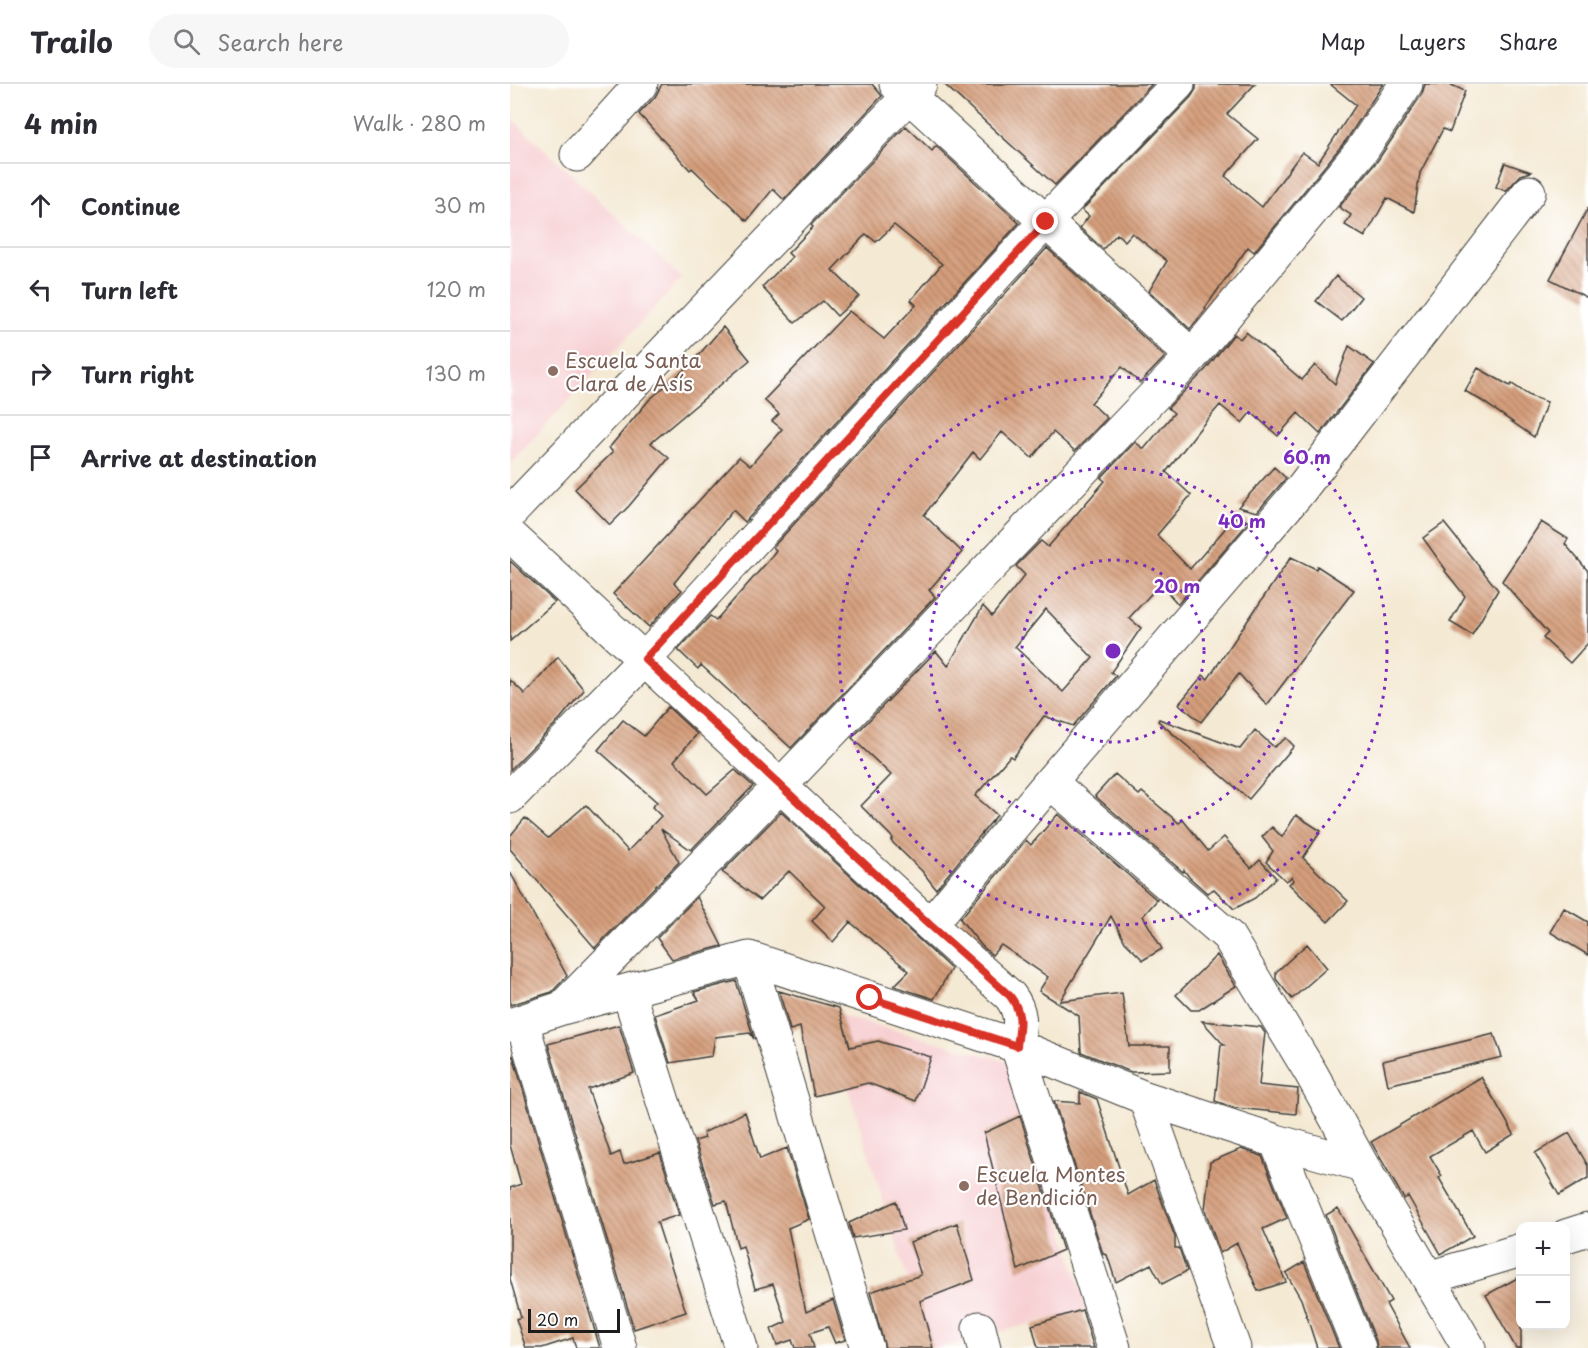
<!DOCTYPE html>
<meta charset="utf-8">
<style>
:root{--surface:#fff;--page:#f7f7f7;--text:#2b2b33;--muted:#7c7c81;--line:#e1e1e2}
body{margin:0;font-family:"Playpen Sans",sans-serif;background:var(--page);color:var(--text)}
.controls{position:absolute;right:18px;bottom:18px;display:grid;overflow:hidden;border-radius:12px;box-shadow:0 6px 24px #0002}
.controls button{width:54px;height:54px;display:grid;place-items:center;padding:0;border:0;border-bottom:2px solid var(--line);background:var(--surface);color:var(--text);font:30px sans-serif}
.scale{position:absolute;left:18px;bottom:15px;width:92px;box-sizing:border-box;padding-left:6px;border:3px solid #1c1c1c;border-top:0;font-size:16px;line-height:21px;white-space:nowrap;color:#1c1c1c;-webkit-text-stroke:4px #fff;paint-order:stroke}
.stop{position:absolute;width:18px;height:18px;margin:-14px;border:4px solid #d93025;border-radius:50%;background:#fff}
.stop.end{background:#d93025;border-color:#fff;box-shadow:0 2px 6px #0008}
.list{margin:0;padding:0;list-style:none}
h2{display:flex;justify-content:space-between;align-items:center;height:78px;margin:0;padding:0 24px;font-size:26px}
h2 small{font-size:20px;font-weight:400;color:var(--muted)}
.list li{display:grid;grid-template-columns:39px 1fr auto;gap:18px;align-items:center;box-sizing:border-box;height:84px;padding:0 24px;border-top:2px solid var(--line)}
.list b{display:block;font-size:22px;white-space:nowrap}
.list em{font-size:20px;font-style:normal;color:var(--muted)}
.icon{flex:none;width:33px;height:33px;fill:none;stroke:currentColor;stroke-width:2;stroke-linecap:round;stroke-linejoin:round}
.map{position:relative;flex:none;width:1078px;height:1264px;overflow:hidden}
header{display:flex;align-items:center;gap:36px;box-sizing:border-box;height:84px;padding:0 30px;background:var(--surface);border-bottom:2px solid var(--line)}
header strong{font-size:28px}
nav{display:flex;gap:33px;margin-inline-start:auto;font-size:21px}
.search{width:420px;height:54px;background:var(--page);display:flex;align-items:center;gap:15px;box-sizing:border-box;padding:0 21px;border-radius:33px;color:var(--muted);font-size:22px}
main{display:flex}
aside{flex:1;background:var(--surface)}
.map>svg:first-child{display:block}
.built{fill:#f7cfd2}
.building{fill:url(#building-back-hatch);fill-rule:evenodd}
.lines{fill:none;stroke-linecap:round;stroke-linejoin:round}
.minor-casing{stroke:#3c3b37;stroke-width:35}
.minor{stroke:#fff;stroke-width:33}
.route{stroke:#d93025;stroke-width:8}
.ring{fill:none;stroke:#7b2cbf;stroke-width:3;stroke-dasharray:3 6}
.education-dot{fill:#8d6e63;stroke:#fff;stroke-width:2}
.labels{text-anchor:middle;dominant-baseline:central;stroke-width:4.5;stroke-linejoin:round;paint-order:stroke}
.education-label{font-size:20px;fill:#785e54;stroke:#fff;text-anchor:start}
.centre{fill:#7b2cbf;stroke:#fff;stroke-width:3}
.ring-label{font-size:18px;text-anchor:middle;font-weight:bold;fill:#7b2cbf;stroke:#fff;stroke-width:4.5;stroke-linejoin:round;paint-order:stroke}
</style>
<header>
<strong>Trailo</strong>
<div class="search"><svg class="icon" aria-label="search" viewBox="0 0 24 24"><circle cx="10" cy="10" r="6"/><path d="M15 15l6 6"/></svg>Search here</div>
<nav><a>Map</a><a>Layers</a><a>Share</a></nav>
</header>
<main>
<aside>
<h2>4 min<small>Walk · 280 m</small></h2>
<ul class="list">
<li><svg class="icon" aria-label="ahead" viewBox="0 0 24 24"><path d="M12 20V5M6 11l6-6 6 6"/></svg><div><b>Continue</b></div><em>30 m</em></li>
<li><svg class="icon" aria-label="left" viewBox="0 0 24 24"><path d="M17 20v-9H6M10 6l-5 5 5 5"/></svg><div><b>Turn left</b></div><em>120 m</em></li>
<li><svg class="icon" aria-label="right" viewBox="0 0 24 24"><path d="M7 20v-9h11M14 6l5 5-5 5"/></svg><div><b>Turn right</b></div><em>130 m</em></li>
<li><svg class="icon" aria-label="arrive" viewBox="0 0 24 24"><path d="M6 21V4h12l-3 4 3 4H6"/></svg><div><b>Arrive at destination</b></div></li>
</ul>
</aside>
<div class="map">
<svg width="1078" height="1264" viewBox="0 0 1078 1264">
<defs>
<pattern id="building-back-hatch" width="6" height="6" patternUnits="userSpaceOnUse" patternTransform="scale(1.5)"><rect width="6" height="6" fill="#d59e7b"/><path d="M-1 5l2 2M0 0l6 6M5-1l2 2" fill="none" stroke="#ac8064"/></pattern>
</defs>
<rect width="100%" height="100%" fill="#fff"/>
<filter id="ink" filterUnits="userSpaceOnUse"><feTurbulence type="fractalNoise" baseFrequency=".0167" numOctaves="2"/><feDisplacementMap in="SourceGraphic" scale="12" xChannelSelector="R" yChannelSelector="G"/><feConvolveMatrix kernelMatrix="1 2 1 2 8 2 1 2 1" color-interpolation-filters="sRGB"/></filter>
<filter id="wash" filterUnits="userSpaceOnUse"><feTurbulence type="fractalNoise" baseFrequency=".008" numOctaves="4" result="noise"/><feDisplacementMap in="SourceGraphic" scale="24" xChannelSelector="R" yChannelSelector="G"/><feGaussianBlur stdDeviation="1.35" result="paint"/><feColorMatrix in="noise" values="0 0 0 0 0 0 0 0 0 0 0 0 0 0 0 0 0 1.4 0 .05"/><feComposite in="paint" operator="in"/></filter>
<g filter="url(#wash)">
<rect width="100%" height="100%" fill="#f4e9d3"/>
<path class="built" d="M0,33l172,161 -172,186z
M314,927l189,52 74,246 -149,39h-9z"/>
<g id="blocks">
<path class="building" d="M152,0h210l10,12 -98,104 -11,-11 -26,32 -55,-53 -2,2 -51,-56 16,-17z
M434,0h208l-97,101z
M686,0h59l-28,30 31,25 -33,37 37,31 40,-55 16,11 38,-58 -26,-21h53l-36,55 -93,113 -6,-5 -43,61 1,1 -16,20 -41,-38 18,-30 -35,-28 -7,8 -8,-7 -14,15 -23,-21 9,-12 -7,-6 109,-113 5,-8z
M915,0h24l16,7 -15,41 -7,-3 -23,44 -6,39 -27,-14 -22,39 -20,-12 6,-10 -12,-8 39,-47 44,-66z
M396,42l26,25 4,-5 83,77 -274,299 -12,-12 -59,73 8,7 -33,37 -36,-33 126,-137 11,9 32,-37 -10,-8 7,-7 -15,-14 85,-89 35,28 32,-34 -5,-5 31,-36 -48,-39 -18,17 -10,-8 -34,36 27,26 -22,20 -14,-15 -28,22 -33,-36 30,-30 -4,-4 25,-26 -2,-2z
M995,79l26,9 -10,3 -15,16 -10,-4z
M1078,124v90l-38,-19z
M537,164l118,109 -25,26 -18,-16 -31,36 16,15 -32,33 -22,-19 -21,26 -30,-26 -22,27 -7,-7 -49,63 38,37 -33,38 6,7 -144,151 -90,-83 -3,4 -20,-19 32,-34 6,4 53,-60 7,-10 -3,-3z
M826,192l25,21 -19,24 -26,-20z
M213,243l27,33 -99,83 18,15 -40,48 -19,19 -35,-36 38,-37 -4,-4 40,-48 41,-35z
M736,248l56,48 13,-15 20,19 14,-38 25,18 -54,70 -22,-21 -20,23 -27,-24 -9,11 -22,-18 -19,22 -35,45 25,23 -34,40 33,34 47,-54 12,7 -71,82 -18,-20 -31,34 12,10 -30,44 5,4 -43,50 -29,-10 -31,42 -3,-2 -35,40 22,19 -61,74 -14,-18 -31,-30 2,-3 -32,-32 30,-31 -39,-37 84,-87 12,15 35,-60 9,10 33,-41 -9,-9 25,-25 7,6 57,-66 -4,-3 34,-36 9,7 30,-36 -6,-5 38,-39 28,-35 6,5zM536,525l47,49 -30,34 -48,-45z
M968,284l32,18 2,-2 18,12 17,6 -13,35 -52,-36 -17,-10z
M764,383l12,11 -29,34 -19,-5z
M1031,438l27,17 -3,5 23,27v72l-18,20 -27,-25 5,-5 -46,-52z
M934,439l54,67 -26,45 -22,-13 15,-26 -20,-25 1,-1 -23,-32z
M781,473l25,12 1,-3 37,24 -87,115 -28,-31 -38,48 -22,-18 24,-29 5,4z
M0,477l45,41 -45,39z
M48,573l26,33 -24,29 -50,51v-90l15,14z
M158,623l29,27 -23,27 33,33 28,-24 18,16 -62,64 -30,-21 18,33 -84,86 -85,-99v-13l15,-18 23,20 38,-33 42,46 33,-35 -9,-9 5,-5 -59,-52 25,-30 21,16z
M649,635l81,30 15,-19 19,17 12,-9 8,8 -45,53 -91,-78z
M605,690l24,21 3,-3 37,31 4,-3 25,31 16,-14 27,31 9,-8 16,18 -21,20 -21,11 -20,-20 -7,4 -18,-16 -5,-7 -1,2 -88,-76z
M271,728l170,157 -17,30 -40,-13 15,-15 -59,-49 -17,20 -21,-21 13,-15 -36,-35 -29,29 -38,-28z
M548,730l99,86 -14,16 19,33 -19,11 -18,-18 -14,-26 -51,85 62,-8 7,53h41v25l-39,1 -50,-20 -2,-36 -40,-25 9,-14 -47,-32 -9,10 -11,-10 -21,-26 66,-79 5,5z
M786,731l25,16 -18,27 45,43 -20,21 -39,-38 5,-4 -2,-3 -6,4 -20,-19 7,-11 -11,-14 10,-10 10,10z
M0,788l57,104 -15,16 -42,13z
M187,813l25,49 -50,13 -15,-21z
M1054,824l24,14v33l-38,-23z
M797,860l20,24 -35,31 -16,-20v-7z
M707,871l19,31 -37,24h-8l-15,-15z
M226,897l18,58 -4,-6 -35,4 -3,19 -42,7 -15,-48 44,-15 -5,-8z
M269,907l60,17 11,39 28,-6 53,16 -15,44 -48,-18 -54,13 -14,-69 -10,3z
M692,937l59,6 4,6 -6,52 39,4 -2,25 -61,-6 -20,-7 6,-56h3z
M109,941l15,48 -46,16 23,67 9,-4 4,12 36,-11 19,62 -22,7 29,90 -52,17 -86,-285z
M984,950l8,23 -114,28 -5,-24z
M0,972h3l87,292h-24l-3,-10 -31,10h-16l-10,-29 5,-2 -11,-38v-91l11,-4 -11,-39z
M971,993l33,57 -29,18 -12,-21 -43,25 12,20 -3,2 34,58 -32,18 -33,-58 -4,3 -33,-57z
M570,1008l17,7 31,96 26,-15 21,57v11h4l8,23 -25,13 -11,-20 -35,18 -9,-27 -4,-1 -49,-153 26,2z
M235,1028l15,47 27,-11 22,71 -21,9 18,84 27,-12 12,40 -10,3 -7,-16 -18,6 4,15h-19l-3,-8 -15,5 -6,-16 15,-7 -13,-38 -18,5 -12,-43 -5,2 -12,-47 -11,3 -20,-63 10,-3 -2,-5z
M510,1032l43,134 -45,20 -34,-137z
M1059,1049l19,33v12l-29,17 -24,-42z
M731,1065l21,7 25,62 -24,11 23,53 -28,9 -21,-48 -17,10 -15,-43 5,-48z
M386,1117l8,29 -51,8 -4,-15z
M828,1124l53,93 -5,3 24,44h-33l-1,-7 -50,-126z
M447,1139l17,57 -54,21 13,47h-48l-15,-56 51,-17 -11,-33z
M794,1178l35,86h-22l-16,-49 -15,-26z
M1011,1192v72h-5l-30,-53z
M572,1226l12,38h-56l-6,-23z"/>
</g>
</g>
<g filter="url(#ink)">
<use href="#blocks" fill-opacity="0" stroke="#3c3b37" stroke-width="1.5"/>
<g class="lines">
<defs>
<path id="minor" d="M386,0l296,272
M67,71l64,-71
M0,429l410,-429
M0,451l420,390 80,71c13,17 10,29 7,50l97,302
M540,698l178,154 83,137 51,92
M0,713l135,-138 401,-438 132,-137
M420,841l120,-143 248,-289 231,-301
M239,874l118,390
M118,907l113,357
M52,924l218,-222 412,-430 170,-206 44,-66
M12,938l98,326
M0,941l52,-17 187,-50 268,88 128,52 131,43 86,24 107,183
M635,1014l89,250
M766,1057l83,207
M1056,1152l22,-7
M918,1194l93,-28
M469,1244l5,20"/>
</defs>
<use href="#minor" class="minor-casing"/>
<use href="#minor" class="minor"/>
</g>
</g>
<g class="lines" filter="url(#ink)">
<path class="route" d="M360,914l147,48c3,-21 6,-33 -7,-50l-80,-71 -285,-266 401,-437"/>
</g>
<g class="ring">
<circle cx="603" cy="567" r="91"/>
<circle cx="603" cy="567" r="183"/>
<circle cx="603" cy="567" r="274"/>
</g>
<g class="education-dot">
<circle cx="43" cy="287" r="6"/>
<circle cx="454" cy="1102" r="6"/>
</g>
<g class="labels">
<g class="education-label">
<text x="55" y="276">Escuela Santa<tspan x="55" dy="23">Clara de Asís</tspan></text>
<text x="466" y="1090">Escuela Montes<tspan x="466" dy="23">de Bendición</tspan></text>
</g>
</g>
<circle cx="603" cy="567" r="9" class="centre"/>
<g class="ring-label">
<text x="797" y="380">60 m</text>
<text x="732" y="444">40 m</text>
<text x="667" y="509">20 m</text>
</g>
</svg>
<div class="controls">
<button>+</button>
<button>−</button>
</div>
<div class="scale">20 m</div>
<div class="stop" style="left:360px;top:914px"></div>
<div class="stop end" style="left:536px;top:138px"></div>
</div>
</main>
